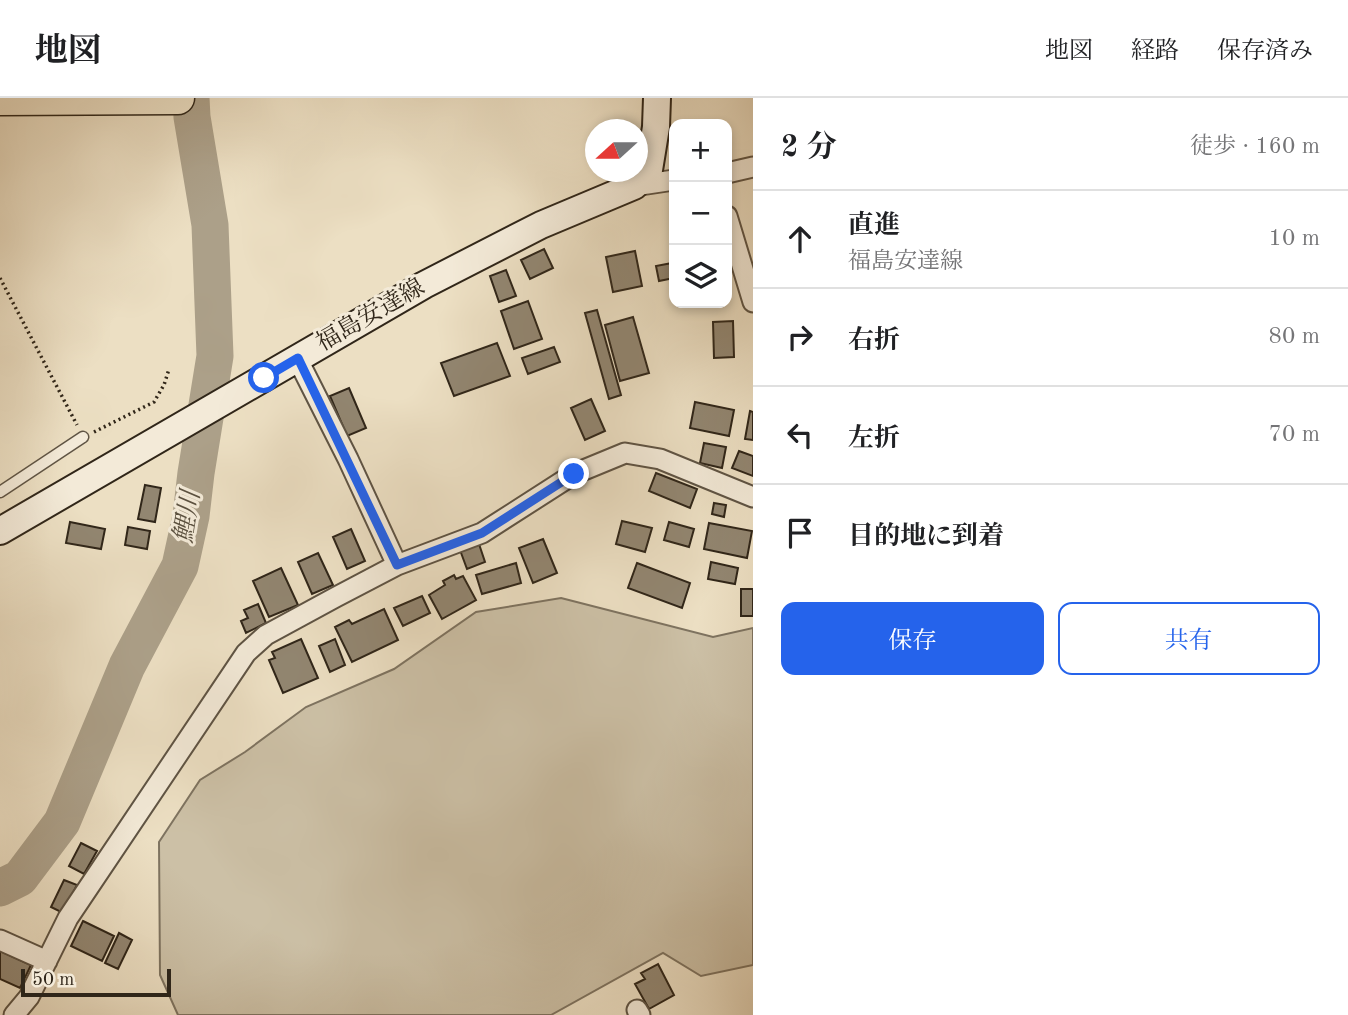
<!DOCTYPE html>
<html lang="ja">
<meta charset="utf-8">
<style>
:root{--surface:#fff;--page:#f6f6f6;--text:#202124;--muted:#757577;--line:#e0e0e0;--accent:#2563eb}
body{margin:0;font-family:"Old Standard TT","Noto Serif JP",serif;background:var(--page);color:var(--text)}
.controls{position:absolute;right:21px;top:21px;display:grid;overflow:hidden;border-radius:14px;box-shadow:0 4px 10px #0003}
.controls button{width:63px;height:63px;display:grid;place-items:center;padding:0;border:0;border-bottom:2px solid var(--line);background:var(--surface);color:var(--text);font:35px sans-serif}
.compass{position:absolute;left:585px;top:21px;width:63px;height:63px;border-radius:50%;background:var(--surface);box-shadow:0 4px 10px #0003;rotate:249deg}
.scale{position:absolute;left:21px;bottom:18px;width:150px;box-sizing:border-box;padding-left:7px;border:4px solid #302619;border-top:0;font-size:19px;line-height:24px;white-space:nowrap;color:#302619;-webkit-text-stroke:5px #f3ead8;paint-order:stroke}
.stop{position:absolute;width:21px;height:21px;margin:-16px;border:5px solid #2563eb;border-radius:50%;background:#fff}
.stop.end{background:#2563eb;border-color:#fff;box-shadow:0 2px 7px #0008}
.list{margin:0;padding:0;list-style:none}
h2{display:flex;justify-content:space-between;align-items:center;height:91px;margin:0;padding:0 28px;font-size:30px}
h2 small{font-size:23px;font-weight:400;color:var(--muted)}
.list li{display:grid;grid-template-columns:46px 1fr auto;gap:21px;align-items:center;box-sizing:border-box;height:98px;padding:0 28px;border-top:2px solid var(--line)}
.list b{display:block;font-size:26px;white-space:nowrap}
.list p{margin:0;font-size:23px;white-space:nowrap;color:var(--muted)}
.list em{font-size:23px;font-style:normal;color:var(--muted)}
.actions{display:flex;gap:14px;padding:21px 28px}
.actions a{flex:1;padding:16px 0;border:2px solid var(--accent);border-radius:14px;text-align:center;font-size:24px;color:var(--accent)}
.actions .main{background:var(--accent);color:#fff}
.icon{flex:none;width:38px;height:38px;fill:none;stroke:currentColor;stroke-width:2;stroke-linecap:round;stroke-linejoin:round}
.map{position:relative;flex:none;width:753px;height:917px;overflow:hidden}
header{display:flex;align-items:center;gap:42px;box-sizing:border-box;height:98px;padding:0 35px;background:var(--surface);border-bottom:2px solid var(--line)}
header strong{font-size:33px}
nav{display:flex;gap:38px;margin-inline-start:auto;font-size:24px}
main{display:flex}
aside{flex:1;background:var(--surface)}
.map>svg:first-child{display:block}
.green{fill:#ccc0a6;stroke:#7e7360;stroke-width:2}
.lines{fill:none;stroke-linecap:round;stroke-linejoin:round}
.river{stroke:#aca089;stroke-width:37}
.building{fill:#928671;stroke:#302619;stroke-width:2}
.service-casing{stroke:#5f5444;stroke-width:13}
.minor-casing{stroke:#5f5444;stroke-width:23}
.secondary-casing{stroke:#302619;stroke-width:30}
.trunk-casing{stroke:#302619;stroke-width:35}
.path{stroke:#302619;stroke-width:3.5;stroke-dasharray:2 3.5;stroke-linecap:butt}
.service{stroke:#f3ead8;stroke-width:10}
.minor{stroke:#f3ead8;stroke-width:19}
.secondary{stroke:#f3ead8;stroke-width:26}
.trunk{stroke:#ecdfc3;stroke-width:32}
.route{stroke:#2563eb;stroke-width:9}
.labels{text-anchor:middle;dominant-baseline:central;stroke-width:6;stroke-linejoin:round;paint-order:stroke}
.street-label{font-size:24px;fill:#302619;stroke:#f3ead8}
.water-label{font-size:26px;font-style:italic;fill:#5b5140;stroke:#f3ead8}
</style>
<header>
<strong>地図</strong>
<nav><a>地図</a><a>経路</a><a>保存済み</a></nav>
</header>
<main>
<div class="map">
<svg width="753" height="917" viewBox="0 0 753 917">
<rect width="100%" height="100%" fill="#ecdfc3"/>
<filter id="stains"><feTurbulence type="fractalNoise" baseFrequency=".00286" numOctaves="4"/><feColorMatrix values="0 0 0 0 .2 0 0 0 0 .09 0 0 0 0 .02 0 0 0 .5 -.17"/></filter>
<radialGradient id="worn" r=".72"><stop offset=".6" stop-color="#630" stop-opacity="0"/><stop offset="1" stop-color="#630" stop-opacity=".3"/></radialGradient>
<path class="green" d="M561,500l152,39 40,-9v337l-52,11 -38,-23 -112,62h-373l-18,-40 -1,-133 41,-62 45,-28 61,-45 88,-38 82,-57z"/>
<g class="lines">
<path class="river" d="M0,790l20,-10 42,-56 65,-156 53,-100 11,-50 5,-43 19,-117 -5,-131 -18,-108 -1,-19"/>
</g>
<path class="building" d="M544,151l9,19 -23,11 -9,-19z
M635,153l7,35 -29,6 -7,-35z
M672,165l2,15 -15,3 -3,-15z
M506,172l10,26 -17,6 -9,-26z
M528,203l14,38 -28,10 -13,-38z
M597,212l24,85 -12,4 -24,-86z
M633,219l16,56 -29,8 -15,-56z
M733,223l1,36 -20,1 -1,-36z
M497,245l13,33 -56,20 -13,-33z
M554,249l6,15 -32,12 -6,-16z
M349,290l17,40 -19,8 -17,-40z
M591,301l14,32 -20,9 -14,-32z
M695,304l39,8 -5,26 -39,-8z
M750,313l3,1v28l-8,-1z
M704,345l22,4 -4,21 -22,-5z
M739,353l14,5v20l-21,-8z
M656,375l41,16 -7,19 -41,-17z
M145,387l16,3 -6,34 -17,-3z
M714,405l12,2 -2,12 -12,-3z
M622,423l30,7 -7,24 -29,-8z
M70,424l35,7 -4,20 -35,-6z
M669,424l25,7 -5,18 -25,-7z
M709,425l43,8 -5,27 -43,-9z
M128,429l22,4 -3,18 -22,-4z
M351,431l14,32 -18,8 -14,-32z
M543,441l14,34 -24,10 -14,-35z
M479,446l6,18 -18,7 -7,-19z
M318,455l15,32 -21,9 -14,-32z
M711,464l27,6 -3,16 -27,-5z
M516,465l5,20 -39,11 -6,-19z
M637,465l53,20 -8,25 -54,-20z
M281,470l17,37 -29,12 -16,-36z
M454,477l2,4 7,-3 13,24 -34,19 -13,-24 16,-10 -2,-4z
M741,491h12v27h-12z
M422,498l8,17 -27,13 -9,-18z
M258,506l8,19 -20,10 -5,-12 7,-3 -4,-8z
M384,511l14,31 -46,22 -17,-35 14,-7 3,4z
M301,541l17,39 -35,15 -14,-33 6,-2 -3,-6z
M335,541l10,26 -15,7 -11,-26z
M81,745l16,8 -13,23 -15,-8z
M64,782l13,5 -14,28 -12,-6z
M83,823l31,15 -12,25 -31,-15z
M119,835l13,7 -14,29 -13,-6z
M0,853l31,14 -11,23 -20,-9z
M658,866l16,31 -25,14 -14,-25 10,-5 -4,-6z"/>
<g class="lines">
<defs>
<path id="service" d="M0,394l83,-55"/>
<path id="minor" d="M727,75l26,-6
M634,88l40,-6
M727,118l26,86
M297,260l51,101 49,106
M0,842l47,21
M637,912l3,5
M14,917l15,-18 39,-79 178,-265 20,-18 70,-38 61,-32 85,-32 92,-59 51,-21 35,6 93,38"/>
<path id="secondary" d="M0,433l424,-246 117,-60 93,-39 15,-16 7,-43 1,-29"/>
<path id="trunk" d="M0,1l178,-1"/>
</defs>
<use href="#service" class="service-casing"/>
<use href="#minor" class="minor-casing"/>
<use href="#secondary" class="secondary-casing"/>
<use href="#trunk" class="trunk-casing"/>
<path class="path" d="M0,180l77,147
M94,334l60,-30 10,-17 5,-16"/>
<use href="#service" class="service"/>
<use href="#minor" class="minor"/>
<use href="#secondary" class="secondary"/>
<use href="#trunk" class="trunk"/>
</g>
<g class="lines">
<path class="route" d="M264,280l34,-20 99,207 85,-32 92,-59"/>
</g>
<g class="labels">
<g class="street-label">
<text transform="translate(371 218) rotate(-30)">福島安達線</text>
</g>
<g class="water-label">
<text transform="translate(188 419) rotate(-81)">鯉川</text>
</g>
</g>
<rect width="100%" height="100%" filter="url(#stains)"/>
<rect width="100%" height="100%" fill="url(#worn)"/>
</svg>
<div class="controls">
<button>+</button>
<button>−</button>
<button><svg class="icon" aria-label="layers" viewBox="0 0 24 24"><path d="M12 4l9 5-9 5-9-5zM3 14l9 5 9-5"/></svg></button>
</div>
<svg class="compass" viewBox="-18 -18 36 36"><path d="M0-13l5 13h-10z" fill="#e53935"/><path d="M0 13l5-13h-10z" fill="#757577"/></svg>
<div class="scale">50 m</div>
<div class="stop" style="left:264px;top:280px"></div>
<div class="stop end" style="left:574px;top:376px"></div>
</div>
<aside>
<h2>2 分<small>徒歩 · 160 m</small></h2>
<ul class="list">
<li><svg class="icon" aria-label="ahead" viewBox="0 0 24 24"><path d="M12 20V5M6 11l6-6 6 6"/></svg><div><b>直進</b><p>福島安達線</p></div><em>10 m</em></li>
<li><svg class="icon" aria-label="right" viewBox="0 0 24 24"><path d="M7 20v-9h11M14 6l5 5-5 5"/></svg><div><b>右折</b></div><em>80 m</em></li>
<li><svg class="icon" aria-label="left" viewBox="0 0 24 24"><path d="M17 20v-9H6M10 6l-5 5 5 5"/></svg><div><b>左折</b></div><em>70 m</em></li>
<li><svg class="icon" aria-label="arrive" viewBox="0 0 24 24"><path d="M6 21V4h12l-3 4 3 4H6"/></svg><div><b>目的地に到着</b></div></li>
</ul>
<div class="actions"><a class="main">保存</a><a>共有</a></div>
</aside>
</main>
